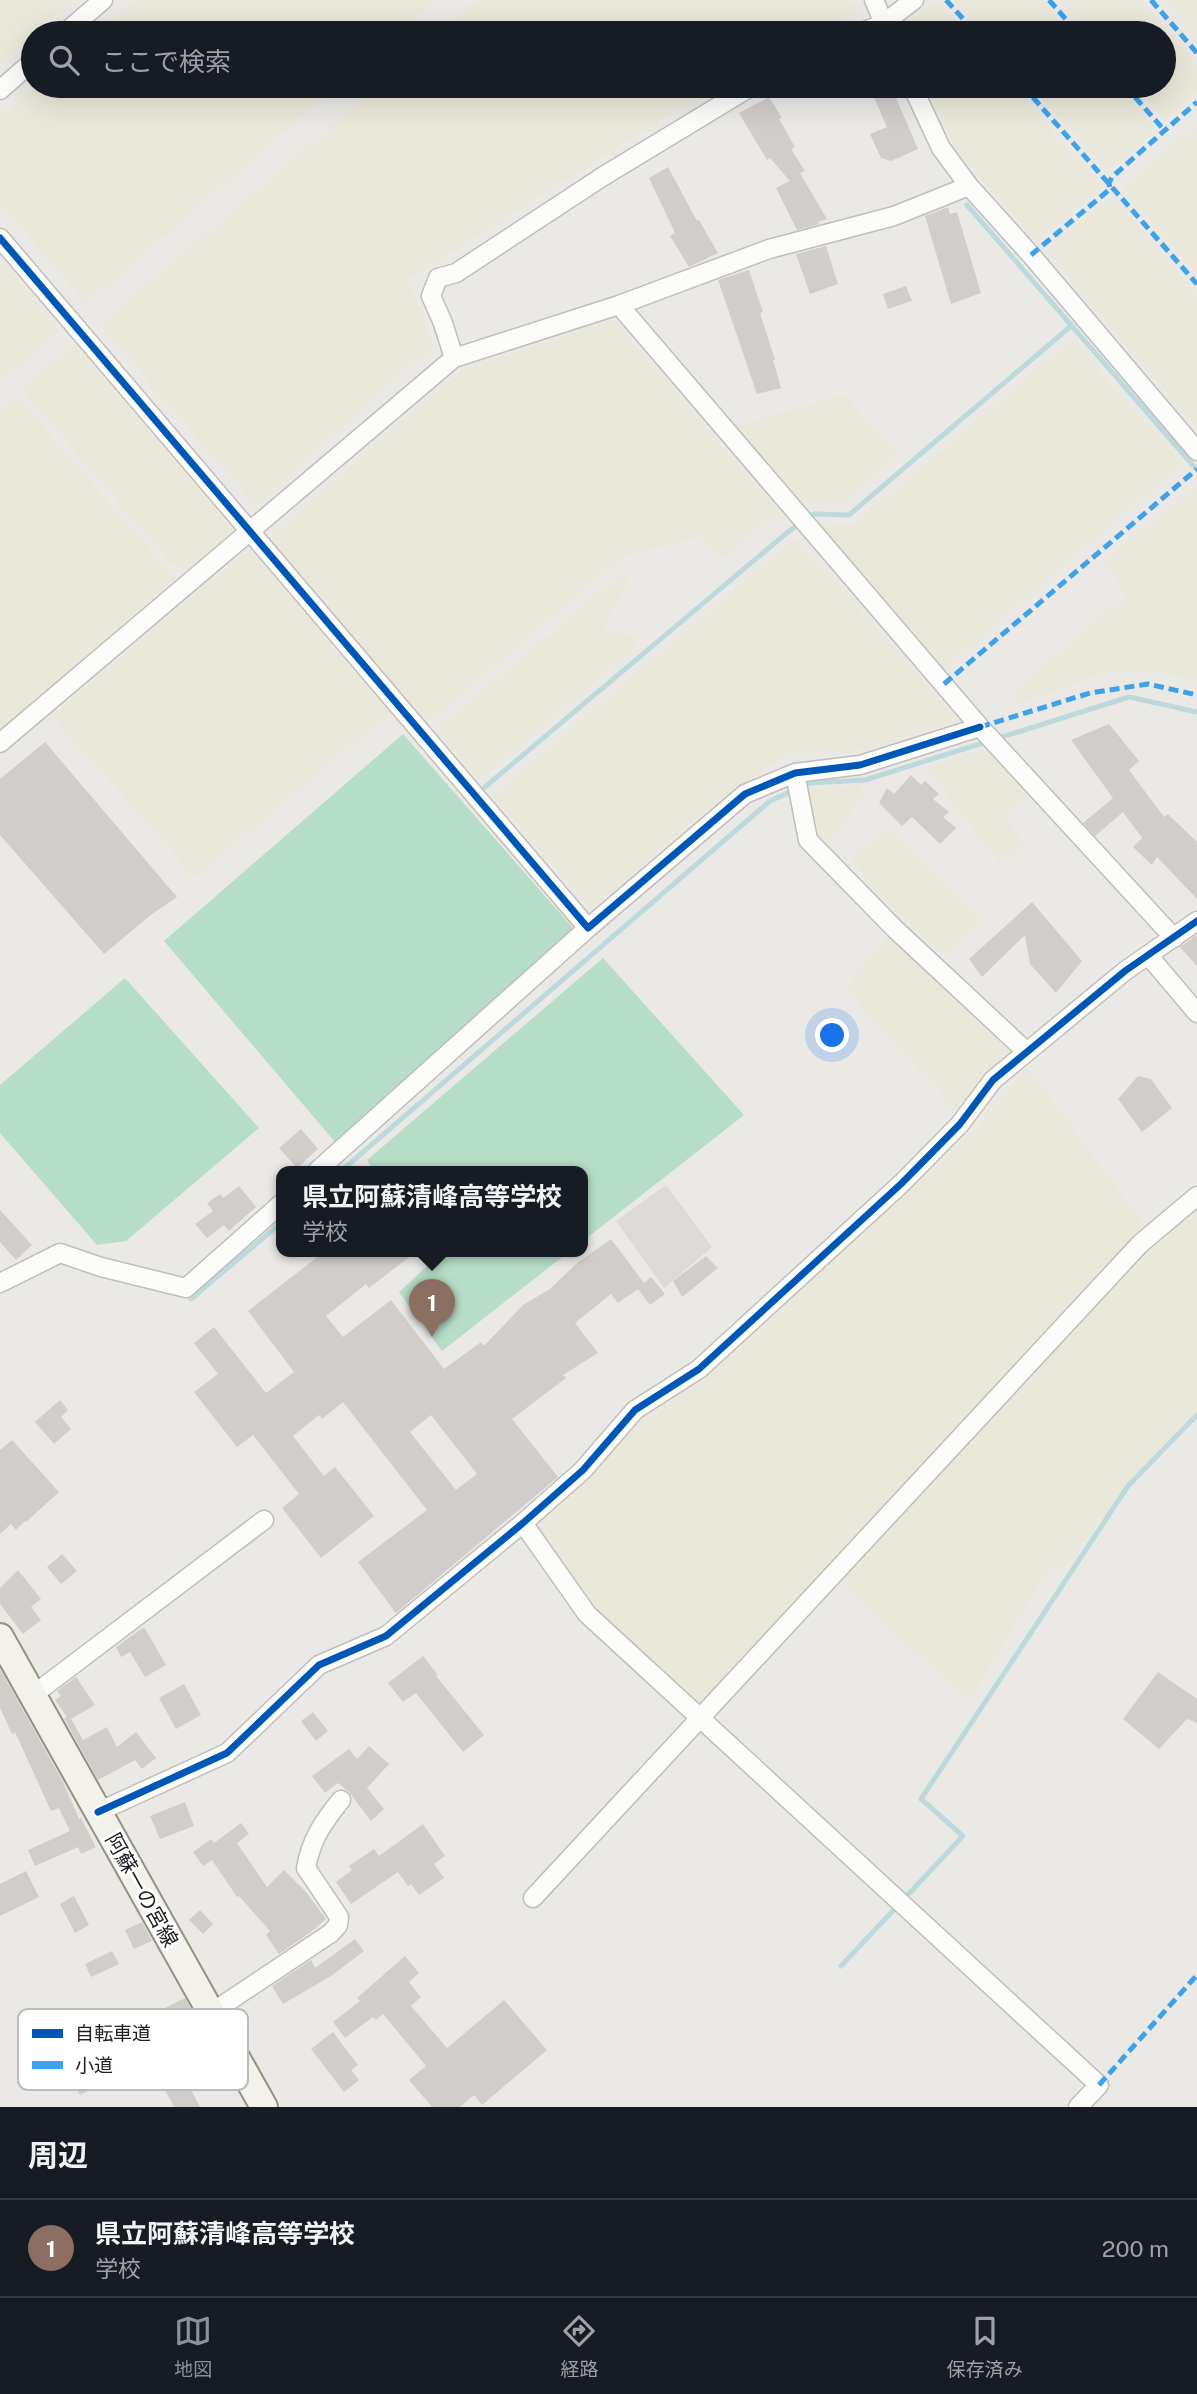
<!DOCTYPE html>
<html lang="ja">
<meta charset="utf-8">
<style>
:root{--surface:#171b24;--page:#242831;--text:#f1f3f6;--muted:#9ea1a6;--line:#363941;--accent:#8c9099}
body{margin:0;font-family:"Public Sans","Noto Sans JP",sans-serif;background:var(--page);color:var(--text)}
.you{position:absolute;left:833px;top:1036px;width:24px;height:24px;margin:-18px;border:5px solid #fff;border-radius:50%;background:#1a73e8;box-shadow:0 0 0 10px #1a73e833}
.badge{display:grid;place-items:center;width:46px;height:46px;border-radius:50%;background:var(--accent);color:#fff;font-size:23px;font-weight:700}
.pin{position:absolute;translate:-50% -58px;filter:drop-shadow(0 2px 4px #0008)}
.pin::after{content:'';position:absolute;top:37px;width:24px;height:21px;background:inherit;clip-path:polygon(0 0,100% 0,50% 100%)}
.popup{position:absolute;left:276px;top:1166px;width:312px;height:91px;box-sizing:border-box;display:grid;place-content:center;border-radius:14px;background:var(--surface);filter:drop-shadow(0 2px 5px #0005);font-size:23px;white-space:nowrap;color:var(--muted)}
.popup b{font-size:26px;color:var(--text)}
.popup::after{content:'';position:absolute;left:50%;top:100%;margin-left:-14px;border:14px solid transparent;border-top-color:var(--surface)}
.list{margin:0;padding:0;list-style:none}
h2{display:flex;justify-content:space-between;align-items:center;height:91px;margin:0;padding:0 28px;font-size:30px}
h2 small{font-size:23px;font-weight:400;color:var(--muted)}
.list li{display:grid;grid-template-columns:46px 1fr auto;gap:21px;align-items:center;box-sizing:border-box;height:98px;padding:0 28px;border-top:2px solid var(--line)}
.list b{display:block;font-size:26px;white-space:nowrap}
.list p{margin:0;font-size:23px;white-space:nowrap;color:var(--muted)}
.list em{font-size:23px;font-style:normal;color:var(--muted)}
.icon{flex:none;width:38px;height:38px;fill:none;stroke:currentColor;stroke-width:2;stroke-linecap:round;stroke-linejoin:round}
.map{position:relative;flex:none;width:1197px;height:2107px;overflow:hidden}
.search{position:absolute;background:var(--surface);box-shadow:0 7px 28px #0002;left:21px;right:21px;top:21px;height:77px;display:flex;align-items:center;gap:18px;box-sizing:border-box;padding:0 24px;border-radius:38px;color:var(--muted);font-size:26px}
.sheet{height:189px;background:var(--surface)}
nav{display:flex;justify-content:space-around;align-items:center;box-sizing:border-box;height:98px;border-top:2px solid var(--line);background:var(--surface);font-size:19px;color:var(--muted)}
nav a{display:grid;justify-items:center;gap:4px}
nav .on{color:var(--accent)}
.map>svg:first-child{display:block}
.farmland{fill:#eae8da}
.pitch{fill:#b6ddc7}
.parking{fill:#dbdad9}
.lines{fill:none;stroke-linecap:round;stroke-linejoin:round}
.stream{stroke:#bdd9db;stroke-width:5}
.building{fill:#d0cdcb;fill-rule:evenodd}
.minor-casing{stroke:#bebebc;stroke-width:21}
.secondary-casing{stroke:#939280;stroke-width:30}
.minor{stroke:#fcfcfb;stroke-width:18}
.secondary{stroke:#f2f1eb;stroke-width:26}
.quiet{stroke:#3da2ea;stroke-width:5;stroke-dasharray:10 5;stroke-linecap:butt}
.cycleway-casing{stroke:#fff;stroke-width:11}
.cycleway{stroke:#0057b8;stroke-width:7}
.labels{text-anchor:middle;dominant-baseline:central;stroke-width:6;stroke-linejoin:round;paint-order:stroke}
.street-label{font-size:21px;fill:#1d1d1d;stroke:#fff}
.key{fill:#fff;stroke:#bbb;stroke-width:2}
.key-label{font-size:19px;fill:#1d1d1d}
</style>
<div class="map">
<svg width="1197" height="2107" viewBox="0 0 1197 2107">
<rect width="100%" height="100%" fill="#ebe9e6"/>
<path class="farmland" d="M0,0h72l-72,63z
M136,0h300l-39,33h-299z
M479,0h373l6,12 -44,21h-374z
M933,0h3l29,33h-59l-3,-5z
M954,0h87l30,33h-87z
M1059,0h82l56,65v26l-32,29 -30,-34h29v-53h-76z
M1164,0h33v38z
M36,86h301l-251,218 -86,-101v-86z
M379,86h336l-307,193 25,66 -178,160 -155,-180z
M928,86h83l90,101 -65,55 -82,-96z
M1032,86h86l38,42 -48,42z
M1197,125v149l-74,-86z
M1113,196l84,99v132l-150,-176z
M0,261l60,69 -60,52z
M612,320l166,192 -55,46 -23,-21 -78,19 -195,167 -158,-185 192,-167z
M1071,340l111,123 -238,206 -123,-143 33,-1z
M75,344l159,187 -50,41 -3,-5 -9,-2 -151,-177z
M844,395l54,59 -56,50 -47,-2 -58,-76z
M18,398l157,180 -175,154v-319z
M1197,486v196l-41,-12 -53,3 -82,31 -9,-11 115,-98 -24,-34z
M795,538l156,175v10l-83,26 -82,5 -100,73 -94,82 -100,-113z
M249,548l140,164 -194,166 -143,-163z
M617,578h13l-28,52 36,7 -7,14 -152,129 -43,-50z
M991,749l39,46 -26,22 20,25 -25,22 -73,-97z
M860,785l4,9 -38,54 -10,-13 -11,-45z
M887,827l95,94 -36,35 -53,-49 -42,-48z
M895,929l123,115 -53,74 -77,-80 -42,-51z
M1029,1069l122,165 -200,217 246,-245v205l-69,75 -69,87 -121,-109 111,103 -81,135 -134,-128 -135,145 -118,-112 -52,-90 106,-107 49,-31 216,-179 74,-69z"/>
<path class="pitch" d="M403,734l171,195 -239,213 -171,-201z
M603,958l141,157 -161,126 -1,-70h-208l-7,-11z
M125,978l134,150 -133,113 -29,4 -97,-112v-48z
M435,1251h135l-128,100 -43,-59 39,-36z"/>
<path class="parking" d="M666,1185l46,62 -48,41 -48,-67z"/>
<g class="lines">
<path class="stream" d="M967,205l230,265
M485,787l304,-256 25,-17 35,1 222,-189
M341,1171l429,-370 40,-18 55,-3 264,-83 68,15
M191,1299l91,-77
M841,1966l122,-130 -42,-37 207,-313 69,-71"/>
</g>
<path class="building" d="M891,86l27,63 -27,12 -10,-3 -11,-24 17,-7 -15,-34z
M769,97l13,21 -3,1 16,28 -4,2 14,22 -5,2 27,46 -9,3 1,2 -22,6 -21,-42 14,-7 -20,-23 -3,2 -28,-47z
M668,167l29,54 2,-1 19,33 -29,14 -19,-31 5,-3 -26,-55z
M948,207l2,7 7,-2 24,81 -30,11 -26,-88z
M826,246l12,38 -28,10 -14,-40z
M749,270l14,42 -3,1 15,47h-2l8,28 -24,6 -39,-114z
M906,286l6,15 -24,8 -5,-15z
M1109,724l30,37 -10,9 35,47 4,-3 29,28v57l-40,-42 -5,8 -19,-18 9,-9 -19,-26 -28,24 -12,-13 30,-25 -42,-58z
M45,742l132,155 -25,17 -48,40 -104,-119v-56z
M911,775l10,10 4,-4 14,13 -6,5 16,13 -6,5 13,11 -16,16 -28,-27 -10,9 -23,-23 8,-15 7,6z
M1032,902l50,59 -26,32 -26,-29 -5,-29 -43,42 -13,-18z
M1197,935v31l-17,-19z
M1138,1076l13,3 21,29 -30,24 -24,-33z
M301,1129l17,20 -21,19 -18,-20z
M239,1186l17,21 -27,24 -5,-6 -17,13 -12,-14 18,-13 -6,-8 13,-9 3,4z
M0,1210l32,35 -16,15 -16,-18z
M611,1239l33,44 7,-6 14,17 -15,11 -12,-16 -20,14 -7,-9 -36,29 23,30 -35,22 3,3 -54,41 46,58 -162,136 -38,-51 69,-52 -84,-108 -21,17 -3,-4 -26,21 31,40 11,-9 39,49 -53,42 -39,-50 17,-14 -46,-59 -16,12 -43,-55 24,-18 -24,-31 20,-16 52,66 28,-21 -46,-61 77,-60h92l-48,37 -3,-4 -40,32 17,21 48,-37 53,69 37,-27 3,4 39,-41 27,-16 27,-26zM431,1415l46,59 -21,16 -46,-58z
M706,1256l12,12 -36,29 -9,-16z
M60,1400l8,10 -7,7 10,12 -17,15 -19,-22z
M12,1440l47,52 -33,30 -1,-1 -9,9 -5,-6 -11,10v-84z
M62,1554l15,17 -16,13 -14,-17z
M18,1570l23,29 -10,8 10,13 -18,14 -23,-30v-16z
M144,1627l22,38 -21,12 -15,-25 -9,5 -5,-10z
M423,1656l15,19 -2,1 48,59 -21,17 -47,-59 -13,9 -15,-19z
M0,1669l63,113 16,37 2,-1 15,29 -15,7 -3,-7 -43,19 -7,-16 42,-19 -11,-23 -8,3 -36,-79 -3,2 -12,-26z
M1158,1672l39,27v24l-10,-4 -28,30 -36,-30z
M76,1677l19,28 -24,14 12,21 24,-13 10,20 19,-15 20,26 -14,11 -7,-9 -37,20 -34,-62 3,-1 -12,-17 6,-4 -4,-5z
M184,1684l17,31 -25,14 -17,-31z
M313,1712l15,19 -12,10 -15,-20z
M369,1746l20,18 -22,24 17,21 -13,12 -22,-29 -11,-9 -13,10 -13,-17 37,-27 8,10z
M185,1802l9,24 -34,13 -10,-23z
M241,1823l8,11 -12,9 30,44 17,-17 22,22 20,27 -15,13 -32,22 -13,-19 4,-4 -31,-35 -2,1 -25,-37 -9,6 -10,-14 18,-13 3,4z
M423,1824l22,32 -11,8 10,14 -25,17 -8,-11 -3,2 -10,-14 -47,32 -15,-22 16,-12 -3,-4 25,-17 5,7z
M26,1871l13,26 -39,19v-32z
M74,1896l15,29 -14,8 -15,-29z
M200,1910l13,14 -10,10 -14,-14z
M142,1922l10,19 -18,8 -9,-19z
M355,1939l9,12 -33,25 -48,28 -11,-18 39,-26 4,8z
M112,1951l7,13 -28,13 -6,-13z
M405,1956l14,17 -10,9 12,15 -10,9 36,42 57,-48 43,50 -65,55 -8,-10 -14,12h-28l-23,-27 17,-14 -43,-52 -7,6 -3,-3 -28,21 -12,-16 27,-21 -3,-3z
M185,1998l31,57 -33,19 17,33h-26l-23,-43 -33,21 -5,-7 -33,17 -17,-32 21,-11 8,16 35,-22 3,5 38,-23 -9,-17z
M333,2032l25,33 -7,5 8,10 -15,12 -33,-43z"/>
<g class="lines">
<defs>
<path id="minor" d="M874,0l14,33
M65,33l38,-33
M860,33l23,-9 31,-24
M912,86l29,62 28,38 62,69 166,196
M0,90l33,-29
M0,238l588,690 157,-134 50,-21 65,-8 120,-38
M619,305l361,422 194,211
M454,358l-11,-35 -12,-27 7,-18 18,-5 146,-96 150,-91
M0,743l454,-385 165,-53 150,-56 125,-33 75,-30
M795,773l13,67 87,89 132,123
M1148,955l49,58
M317,1171l271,-243
M0,1283l60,-30 41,14 85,21 96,-85
M523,1523l64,91 512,471 -21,22
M33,1695l231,-175
M98,1812l129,-59 92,-88 67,-29 137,-113 60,-53 52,-60 64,-41 203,-186 58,-59 33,-44 132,-109 72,-50
M533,1898l607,-654 57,-48
M211,2013l120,-80 7,-8 1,-8 -33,-49c5,-28 17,-46 35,-68"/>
<path id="secondary" d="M0,1637l264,470"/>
</defs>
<use href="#minor" class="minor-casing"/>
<use href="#secondary" class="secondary-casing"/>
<use href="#minor" class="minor"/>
<use href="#secondary" class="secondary"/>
<path class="quiet" d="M946,0l30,33
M1049,0l29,33
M1151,0l46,53
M1023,86l174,198
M1125,86l40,45
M1031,255l72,-60 7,-6 -1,-6 3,-6 85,-75
M944,684l253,-215
M980,727l110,-34 58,-9 49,11
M1099,2085l98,-110"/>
<defs>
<path id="cycleway" d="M0,238l588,690 157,-134 50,-21 65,-8 120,-38
M98,1812l129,-59 92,-88 67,-29 137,-113 60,-53 52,-60 64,-41 203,-186 58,-59 33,-44 132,-109 72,-50"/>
</defs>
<use href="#cycleway" class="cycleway-casing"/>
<use href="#cycleway" class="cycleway"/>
</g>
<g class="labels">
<g class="street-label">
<text transform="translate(142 1890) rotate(61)">阿蘇一の宮線</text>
</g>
</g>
<rect x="18" y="2009" width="230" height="81" rx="10" class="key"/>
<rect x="32" y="2029" width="31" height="9" fill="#0057b8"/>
<rect x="32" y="2061" width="31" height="8" fill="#3da2ea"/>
<g class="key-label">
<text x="75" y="2040">自転車道</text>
<text x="75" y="2072">小道</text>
</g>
</svg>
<div class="you"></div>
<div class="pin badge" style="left:432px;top:1337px;background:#8d6e63">1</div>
<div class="popup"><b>県立阿蘇清峰高等学校</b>学校</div>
<div class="search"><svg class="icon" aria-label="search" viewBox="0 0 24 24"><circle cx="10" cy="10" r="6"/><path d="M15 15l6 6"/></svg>ここで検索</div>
</div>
<section class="sheet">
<h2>周辺<small></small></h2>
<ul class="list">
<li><span class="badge" style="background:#8d6e63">1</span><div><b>県立阿蘇清峰高等学校</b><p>学校</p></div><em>200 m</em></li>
</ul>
</section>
<nav>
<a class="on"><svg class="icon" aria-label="map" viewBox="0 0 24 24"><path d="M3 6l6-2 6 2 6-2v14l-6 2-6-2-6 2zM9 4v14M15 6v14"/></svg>地図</a>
<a><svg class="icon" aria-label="directions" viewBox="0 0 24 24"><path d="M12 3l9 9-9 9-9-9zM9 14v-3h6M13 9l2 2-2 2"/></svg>経路</a>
<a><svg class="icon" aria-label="saved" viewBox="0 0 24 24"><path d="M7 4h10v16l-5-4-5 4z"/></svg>保存済み</a>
</nav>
